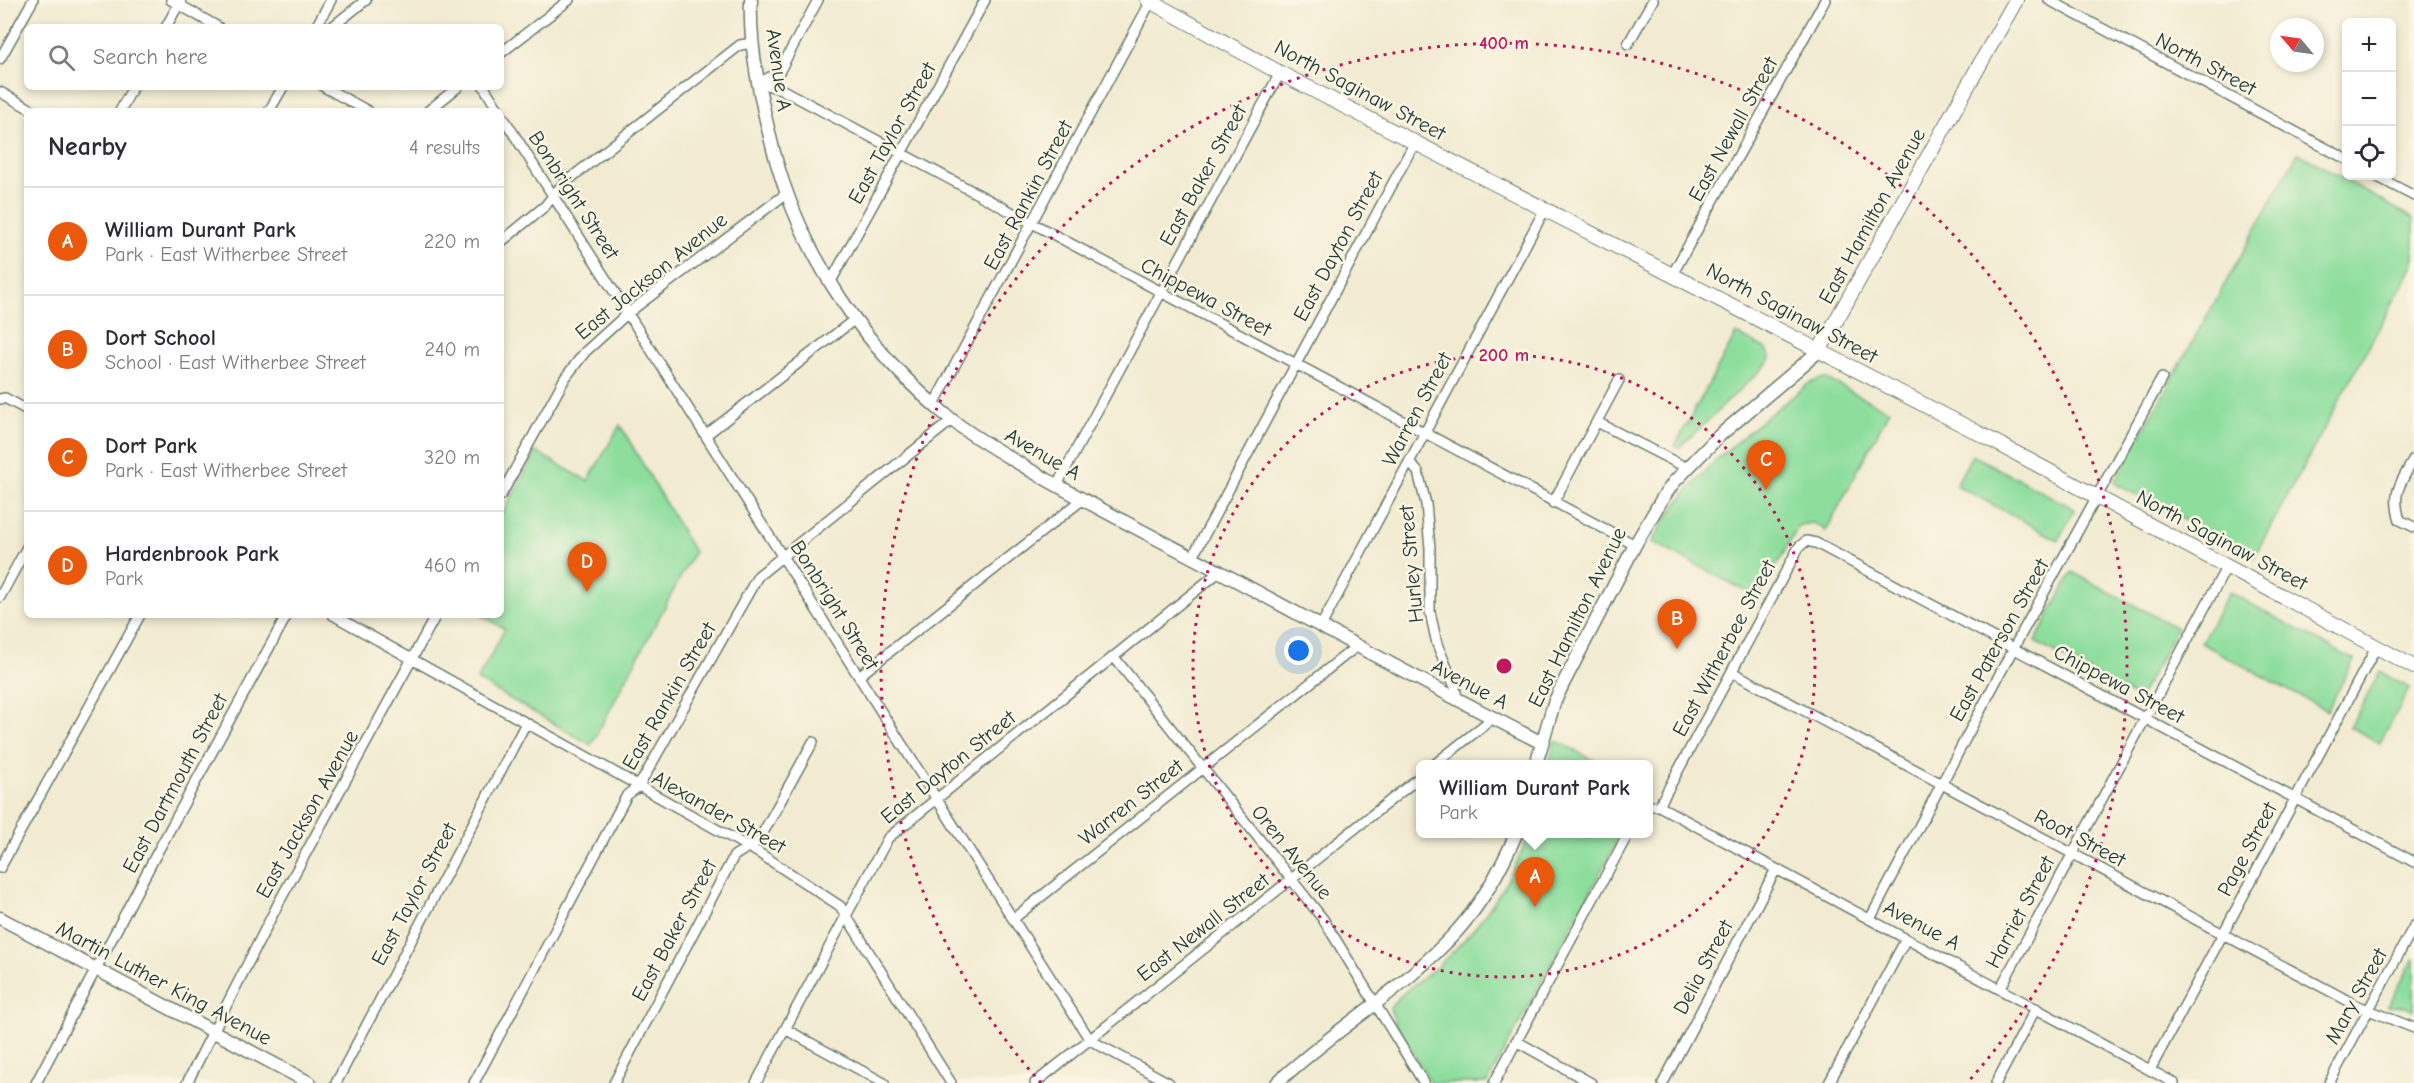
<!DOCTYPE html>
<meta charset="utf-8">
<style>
:root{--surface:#fff;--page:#f2f2f3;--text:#2b2b33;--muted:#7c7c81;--line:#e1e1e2;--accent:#ea580c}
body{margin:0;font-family:"Comic Neue",sans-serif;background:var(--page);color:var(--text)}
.controls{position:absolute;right:18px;top:18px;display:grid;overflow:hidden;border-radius:9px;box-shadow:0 3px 9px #0003}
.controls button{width:54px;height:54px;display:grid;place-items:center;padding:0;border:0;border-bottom:2px solid var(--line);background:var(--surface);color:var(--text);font:30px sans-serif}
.compass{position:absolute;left:2270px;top:18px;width:54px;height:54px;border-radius:50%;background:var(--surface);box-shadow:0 3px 9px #0003;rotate:299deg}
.you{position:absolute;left:1299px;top:651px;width:21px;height:21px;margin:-15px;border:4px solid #fff;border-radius:50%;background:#1a73e8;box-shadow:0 0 0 9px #1a73e833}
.badge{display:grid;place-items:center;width:39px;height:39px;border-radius:50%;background:var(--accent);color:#fff;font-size:20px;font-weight:700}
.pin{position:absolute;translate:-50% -50px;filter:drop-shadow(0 2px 3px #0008)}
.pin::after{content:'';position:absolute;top:32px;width:21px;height:18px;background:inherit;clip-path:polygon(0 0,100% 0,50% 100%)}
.popup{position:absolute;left:1416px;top:760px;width:237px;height:78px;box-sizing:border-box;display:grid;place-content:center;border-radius:9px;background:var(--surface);filter:drop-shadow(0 2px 4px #0005);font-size:20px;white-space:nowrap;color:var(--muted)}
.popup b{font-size:22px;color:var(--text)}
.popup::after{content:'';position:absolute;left:50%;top:100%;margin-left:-12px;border:12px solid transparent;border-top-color:var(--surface)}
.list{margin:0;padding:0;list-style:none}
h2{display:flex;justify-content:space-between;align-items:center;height:78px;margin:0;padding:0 24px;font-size:26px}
h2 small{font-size:20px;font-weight:400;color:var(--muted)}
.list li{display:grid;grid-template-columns:39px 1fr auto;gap:18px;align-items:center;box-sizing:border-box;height:108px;padding:0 24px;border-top:2px solid var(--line)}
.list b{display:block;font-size:22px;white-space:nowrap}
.list p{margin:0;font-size:20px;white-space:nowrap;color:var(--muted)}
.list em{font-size:20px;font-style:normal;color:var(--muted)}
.icon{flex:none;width:33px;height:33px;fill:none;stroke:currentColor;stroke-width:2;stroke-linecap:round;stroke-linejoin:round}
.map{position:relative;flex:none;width:2414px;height:1083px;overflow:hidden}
.search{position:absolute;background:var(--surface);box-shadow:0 3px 9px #0003;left:24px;top:24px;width:480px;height:66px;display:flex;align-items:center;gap:15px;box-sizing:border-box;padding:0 21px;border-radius:9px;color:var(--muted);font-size:22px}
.panel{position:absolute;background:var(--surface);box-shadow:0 3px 9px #0003;left:24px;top:108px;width:480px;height:510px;border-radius:9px}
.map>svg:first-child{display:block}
.green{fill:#8dde9d;stroke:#568e68;stroke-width:1.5}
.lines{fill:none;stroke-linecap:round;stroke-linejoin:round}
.minor-casing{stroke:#697a6b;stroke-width:12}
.tertiary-casing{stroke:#697a6b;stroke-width:15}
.secondary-casing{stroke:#697a6b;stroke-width:16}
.minor{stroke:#fff;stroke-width:9}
.tertiary{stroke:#fff;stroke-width:12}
.secondary{stroke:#fff;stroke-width:14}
.ring{fill:none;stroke:#c2185b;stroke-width:3;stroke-dasharray:3 6}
.labels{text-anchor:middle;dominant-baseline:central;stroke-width:5;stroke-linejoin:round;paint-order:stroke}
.street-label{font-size:21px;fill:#1f3d34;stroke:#fcf5e5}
.centre{fill:#c2185b;stroke:#fcf5e5;stroke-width:3}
.ring-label{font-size:18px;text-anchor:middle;font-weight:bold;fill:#c2185b;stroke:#fcf5e5;stroke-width:5;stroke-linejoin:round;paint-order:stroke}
</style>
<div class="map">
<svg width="2414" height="1083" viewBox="0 0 2414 1083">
<rect width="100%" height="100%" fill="#fcf5e5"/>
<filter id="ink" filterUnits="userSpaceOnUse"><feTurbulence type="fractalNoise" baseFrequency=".0167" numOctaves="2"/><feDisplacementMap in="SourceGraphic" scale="12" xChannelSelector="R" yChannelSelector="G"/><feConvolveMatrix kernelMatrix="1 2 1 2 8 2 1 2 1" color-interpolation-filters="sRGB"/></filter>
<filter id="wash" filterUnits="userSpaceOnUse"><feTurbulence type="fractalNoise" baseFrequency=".008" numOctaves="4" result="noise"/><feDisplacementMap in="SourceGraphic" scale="24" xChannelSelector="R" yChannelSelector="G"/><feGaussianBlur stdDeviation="1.35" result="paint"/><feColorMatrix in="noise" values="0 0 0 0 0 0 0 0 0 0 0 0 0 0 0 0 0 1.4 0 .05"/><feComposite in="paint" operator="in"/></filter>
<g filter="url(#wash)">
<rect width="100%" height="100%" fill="#f2ebd2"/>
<path class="green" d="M2298,153l116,66v45l-160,293 -140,-74z
M1736,334l29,14 5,9 -2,6 -89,85 -4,-2z
M1820,379h7l62,32 -63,120 -12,-8 -15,2 -40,73 -107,-56c39,-71 94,-108 156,-158z
M620,425l74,127 -103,193 -114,-65 28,-51 -24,-14h20v-99l35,-64 52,29z
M1972,455l103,54 -17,31 -102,-55z
M2072,572l105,56 -38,71 -104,-57z
M2229,592l125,68 -27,51 -126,-68z
M2380,672l30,16 -30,55 -30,-16z
M1555,740l46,24h-52z
M1529,834h92l-134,249h-56l-35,-58 -6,-17c8,-14 35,-30 48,-42 40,-36 72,-82 91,-132z
M2414,958v52l-10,-3 -16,-1z"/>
</g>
<g filter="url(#ink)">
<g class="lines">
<defs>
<path id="minor" d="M171,0l47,27
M2049,0l297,159
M166,27l15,-27
M316,27l15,-27
M332,27l34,-27
M1628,44l25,-44
M501,53l68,-53
M0,59l33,-59
M759,83l22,6 854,456
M759,83l20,-11 39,-72
M324,87l44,24
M484,87l15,24
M0,92l34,19
M120,111l13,-24
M269,111l14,-24
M428,111l30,-24
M501,114l589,926 79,43
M2376,176l38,20
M501,242l44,-36 17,-21 178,-140 13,-2
M1672,275l153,-275
M830,283l155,-283
M0,399l5,-1 22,12
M934,404l217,-403
M1597,422l90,46
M706,435l149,-116
M2414,459c-13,23 -23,34 -14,61l14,7
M1409,462l9,10 8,32 4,44v64l7,32 18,43 2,11
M1057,485l223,-412
M501,495l64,-117 20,-26 43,-39 159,-120
M1553,503l66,-123
M1192,558l223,-416
M0,597l27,-50
M333,615l426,238 81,53 111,177
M1321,626l224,-417
M1114,657l209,262 101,164
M1732,672l624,333 58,23
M859,676l223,-176
M1435,764l58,-46
M1649,806h10l515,277
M1659,806l140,-259 7,-6 10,2 598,319
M0,868l140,-253
M1013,919l344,-273
M1870,919l143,-270 149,-271
M2000,989l227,-423
M785,1029l99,54
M1516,1041l75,42
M2150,1070l227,-424
M36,1083l122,-232 129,-236
M187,1083l91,-179 158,-289
M336,1083l190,-360
M474,1083l153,-288 11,-8 5,-8 115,-203 194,-156
M614,1083l120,-227 25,-16 54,-98
M756,1083l132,-245 331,-266
M1035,1083l386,-307
M1494,1083l134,-249
M1663,1083l113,-214
M1829,1083l77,-144
M1996,1083l40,-75
M2329,1083l85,-157"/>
<path id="tertiary" d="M751,0c-2,49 10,101 22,149 28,107 93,202 179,271 24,19 52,34 78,50 64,37 130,70 194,104 106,57 211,115 318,169
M1536,764l18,-61 9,-19 72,-139 27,-46 12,-17 45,-46 100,-85
M0,918l310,165
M1277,1083c57,-54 127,-93 180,-152 26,-29 44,-62 59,-97"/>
<path id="secondary" d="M1148,0l132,73 689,355 445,239
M1819,351l197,-351"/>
</defs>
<use href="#minor" class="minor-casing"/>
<use href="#tertiary" class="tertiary-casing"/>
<use href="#secondary" class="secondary-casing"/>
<use href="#minor" class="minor"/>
<use href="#tertiary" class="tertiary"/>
<use href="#secondary" class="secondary"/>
</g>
</g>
<g class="ring">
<circle cx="1504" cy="666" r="311"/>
<path d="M1041 1083A623 623 0 1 1 1967 1083"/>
</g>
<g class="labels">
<g class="street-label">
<text transform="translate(2206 64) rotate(28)">North Street</text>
<text transform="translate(779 70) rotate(82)">Avenue A</text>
<text transform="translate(1360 90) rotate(28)">North Saginaw Street</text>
<text transform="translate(1733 129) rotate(-61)">East Newall Street</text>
<text transform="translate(892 133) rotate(-61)">East Taylor Street</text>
<text transform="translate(1203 175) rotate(-61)">East Baker Street</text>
<text transform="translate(574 195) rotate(57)">Bonbright Street</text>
<text transform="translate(1028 195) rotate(-62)">East Rankin Street</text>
<text transform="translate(1872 216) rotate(-61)">East Hamilton Avenue</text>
<text transform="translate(1338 246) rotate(-62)">East Dayton Street</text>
<text transform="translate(651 276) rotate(-39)">East Jackson Avenue</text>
<text transform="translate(1206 297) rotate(28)">Chippewa Street</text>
<text transform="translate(1792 313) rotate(28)">North Saginaw Street</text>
<text transform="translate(1417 409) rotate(-62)">Warren Street</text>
<text transform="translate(1043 454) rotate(30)">Avenue A</text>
<text transform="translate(2222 540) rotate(28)">North Saginaw Street</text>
<text transform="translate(1411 564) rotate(-95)">Hurley Street</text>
<text transform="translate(835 605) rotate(58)">Bonbright Street</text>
<text transform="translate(1577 617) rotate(-64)">East Hamilton Avenue</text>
<text transform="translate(1999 640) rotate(-61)">East Paterson Street</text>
<text transform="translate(1724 648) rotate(-62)">East Witherbee Street</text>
<text transform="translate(1470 684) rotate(28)">Avenue A</text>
<text transform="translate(2119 684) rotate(28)">Chippewa Street</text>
<text transform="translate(669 696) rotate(-60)">East Rankin Street</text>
<text transform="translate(948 767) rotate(-39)">East Dayton Street</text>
<text transform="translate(175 783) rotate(-62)">East Dartmouth Street</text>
<text transform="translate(1131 802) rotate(-38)">Warren Street</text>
<text transform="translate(719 812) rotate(29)">Alexander Street</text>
<text transform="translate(307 814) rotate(-61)">East Jackson Avenue</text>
<text transform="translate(2080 838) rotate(28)">Root Street</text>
<text transform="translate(2247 849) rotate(-62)">Page Street</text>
<text transform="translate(1292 852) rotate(51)">Oren Avenue</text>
<text transform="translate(414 894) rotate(-62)">East Taylor Street</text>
<text transform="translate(2020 912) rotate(-62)">Harriet Street</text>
<text transform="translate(1922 925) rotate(28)">Avenue A</text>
<text transform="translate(1203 927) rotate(-38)">East Newall Street</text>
<text transform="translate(674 930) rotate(-62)">East Baker Street</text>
<text transform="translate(1703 967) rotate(-62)">Delia Street</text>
<text transform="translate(164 983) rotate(28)">Martin Luther King Avenue</text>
<text transform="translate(2356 996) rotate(-61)">Mary Street</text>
</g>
</g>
<circle cx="1504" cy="666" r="9" class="centre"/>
<g class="ring-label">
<text x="1504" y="49">400 m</text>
<text x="1504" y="361">200 m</text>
</g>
</svg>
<div class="controls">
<button>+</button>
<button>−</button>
<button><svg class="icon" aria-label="locate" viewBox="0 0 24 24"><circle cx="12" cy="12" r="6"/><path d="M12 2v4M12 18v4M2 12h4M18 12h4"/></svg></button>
</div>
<svg class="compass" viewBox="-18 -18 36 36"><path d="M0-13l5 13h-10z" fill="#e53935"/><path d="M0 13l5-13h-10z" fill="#7c7c81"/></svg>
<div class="you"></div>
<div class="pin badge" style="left:1535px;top:907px">A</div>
<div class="popup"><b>William Durant Park</b>Park</div>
<div class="pin badge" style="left:1677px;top:649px">B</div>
<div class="pin badge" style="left:1766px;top:490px">C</div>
<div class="pin badge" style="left:587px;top:592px">D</div>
<div class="search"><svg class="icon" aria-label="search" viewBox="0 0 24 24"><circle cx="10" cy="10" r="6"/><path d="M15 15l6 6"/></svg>Search here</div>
<section class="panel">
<h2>Nearby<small>4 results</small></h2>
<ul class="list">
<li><span class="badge">A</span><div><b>William Durant Park</b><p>Park · East Witherbee Street</p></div><em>220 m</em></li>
<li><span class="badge">B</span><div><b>Dort School</b><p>School · East Witherbee Street</p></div><em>240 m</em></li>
<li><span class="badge">C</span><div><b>Dort Park</b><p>Park · East Witherbee Street</p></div><em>320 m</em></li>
<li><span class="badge">D</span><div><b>Hardenbrook Park</b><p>Park</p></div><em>460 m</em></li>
</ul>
</section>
</div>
